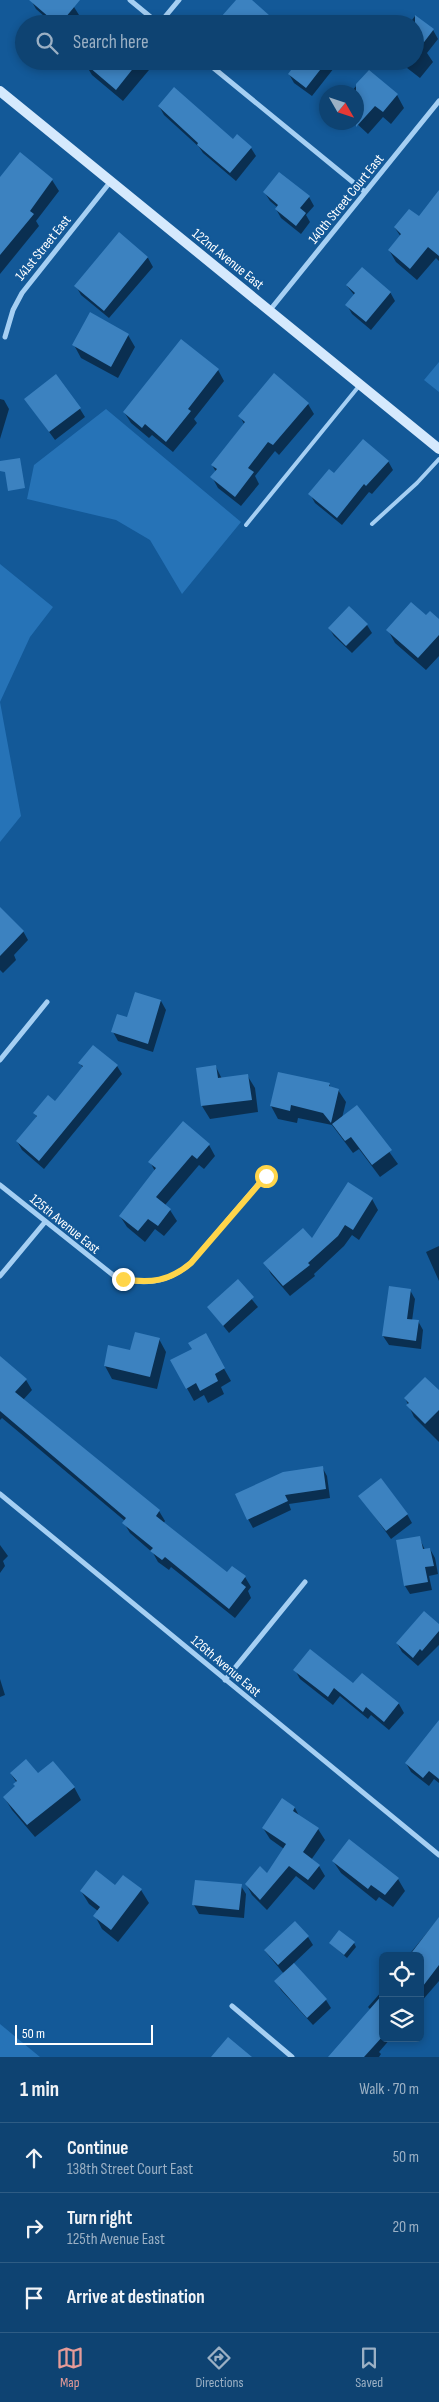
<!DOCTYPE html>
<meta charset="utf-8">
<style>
:root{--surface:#0e4372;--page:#174a77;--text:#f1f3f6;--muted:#9bb0c4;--line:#2e5c84;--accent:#e69b98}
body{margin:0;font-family:"Sofia Sans Condensed",sans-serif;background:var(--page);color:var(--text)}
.controls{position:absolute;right:15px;bottom:15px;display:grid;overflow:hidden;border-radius:8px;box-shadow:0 2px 8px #0003}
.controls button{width:45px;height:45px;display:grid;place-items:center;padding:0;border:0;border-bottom:1px solid var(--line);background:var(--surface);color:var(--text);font:25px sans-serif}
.compass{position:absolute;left:319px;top:85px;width:45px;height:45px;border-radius:50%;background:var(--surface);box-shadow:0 2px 8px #0003;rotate:129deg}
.scale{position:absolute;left:15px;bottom:12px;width:138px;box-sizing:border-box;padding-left:5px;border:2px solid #fff;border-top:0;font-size:14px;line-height:18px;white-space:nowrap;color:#fff;-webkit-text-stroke:4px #135998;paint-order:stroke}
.stop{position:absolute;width:15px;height:15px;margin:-11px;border:4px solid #ffd54a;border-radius:50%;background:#fff}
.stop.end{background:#ffd54a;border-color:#fff;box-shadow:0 1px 5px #0008}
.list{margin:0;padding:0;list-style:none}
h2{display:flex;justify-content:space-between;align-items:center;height:65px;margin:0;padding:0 20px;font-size:21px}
h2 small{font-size:16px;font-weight:400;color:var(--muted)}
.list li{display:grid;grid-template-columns:32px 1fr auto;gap:15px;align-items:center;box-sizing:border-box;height:70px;padding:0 20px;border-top:1px solid var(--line)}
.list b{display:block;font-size:19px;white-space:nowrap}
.list p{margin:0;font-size:16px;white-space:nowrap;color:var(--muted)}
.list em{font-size:16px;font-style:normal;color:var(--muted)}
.icon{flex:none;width:28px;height:28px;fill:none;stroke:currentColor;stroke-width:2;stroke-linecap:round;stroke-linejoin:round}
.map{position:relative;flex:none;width:439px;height:2057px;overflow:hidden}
.search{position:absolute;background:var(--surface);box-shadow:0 2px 8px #0003;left:15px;right:15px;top:15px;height:55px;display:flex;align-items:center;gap:12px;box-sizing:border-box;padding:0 18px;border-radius:28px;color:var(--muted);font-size:19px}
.sheet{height:275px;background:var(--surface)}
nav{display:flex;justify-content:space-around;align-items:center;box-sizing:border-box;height:70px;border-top:1px solid var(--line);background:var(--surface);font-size:14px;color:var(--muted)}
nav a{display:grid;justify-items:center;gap:2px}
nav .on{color:var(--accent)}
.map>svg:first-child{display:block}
.green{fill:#2673b7}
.shadow{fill:#0007}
.building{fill:#3c82c0}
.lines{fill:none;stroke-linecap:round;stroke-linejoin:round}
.lane{stroke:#a5cff3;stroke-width:4}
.street{stroke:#a5cff3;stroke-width:5}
.secondary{stroke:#d5e9fd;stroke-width:10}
.route{stroke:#ffd54a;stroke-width:6}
.labels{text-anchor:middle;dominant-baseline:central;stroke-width:4.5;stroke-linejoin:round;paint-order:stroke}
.street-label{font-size:14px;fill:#fff;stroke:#135998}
</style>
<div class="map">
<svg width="439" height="2057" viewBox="0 0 439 2057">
<rect width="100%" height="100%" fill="#135998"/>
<path class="green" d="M439,362v30l-15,-12z
M106,409l135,113 -59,72 -32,-54 -34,-20 -89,-21 7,-34z
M0,564l53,43 -23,30 -30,65 21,114 -21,26z
M0,2024l40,33h-40z"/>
<path class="shadow" d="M31,0h36l7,7 5,8 -7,9h-19l-17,-15z
M415,16l18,14 5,9 -11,14 6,9 -13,16 -22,-17h17v-37h-6z
M144,61l5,9 -26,31 -31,-26 -8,-13z
M285,61h45l4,7 -22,28 -18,-13 -5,-9 5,-6z
M369,71l28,24 7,13 -13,16 -8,-7 -15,17 -13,-12 1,-30h-5z
M159,106l92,42 5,8 -20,25 -33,-28 -4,-6 -35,-32z
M0,179l52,1 7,11 -23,30 3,5 -39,48z
M439,192v69l-3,-3 -19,22 -21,-18 -7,-12 12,-13 -6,-9 24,-10z
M265,193l44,4 5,9 -8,9 4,7 -9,12 -20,-16 -5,-9 1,-2 -7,-6z
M119,234l29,24 5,9 -44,51 -28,-23 -5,-9z
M347,286l43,6 5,9 -24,29 -19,-16 -5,-9 8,-9z
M128,335l7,12 -17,31 -37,-20 -7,-13z
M218,370l6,11 -30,38 3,4 -24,29 -21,-17 -3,3 -18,-15 -7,-11z
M0,399l4,1 5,9 -9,30z
M25,399l55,10 5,8 -30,23z
M308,404l6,10 -35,41 -4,-4 -20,25 4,8 -18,22 -23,-18 -6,-11 4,-5 -4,-7 32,-41 -4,-8z
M388,461l5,9 -21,24 -3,-2 -27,33 -27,-22 -5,-9 24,-20z
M426,617l13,4v35l-13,14 -31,-27 -7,-13z
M367,625l5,8 -20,20 -18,-17 -5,-8z
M0,914l23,17 5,9 -14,15 2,5 -13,13 -3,-3z
M136,994l25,7 5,9 -13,42 -35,-11 -5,-9 15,-13z
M80,1063l37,3 5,8 -78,95 -22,-19 -5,-9 20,-23 -2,-5 20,-11 28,-34z
M216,1067l6,12 25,-4 8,13 3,24 -48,7 -8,-13 -5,-36z
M329,1084l2,4 7,2 8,12 -4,16 15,-11 41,57 -18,13 -21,-28 -6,4 -21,-28 -34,-7 -1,5 -19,-4 -7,-13z
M209,1145l6,11 -11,13 -5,-4 -34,40 5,5 7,11 -13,15 -9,-7 -10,13 -18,-15 -7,-11 35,-45 -5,-9z
M372,1199l6,11 -19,30 -7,-5 -8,11 -30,28 1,2 -25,20 -19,-22 -6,-11 47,-23z
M439,1246v35l-13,-29z
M237,1281l21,26 -29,26 -21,-26z
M410,1290l5,9 -3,22h6l5,9 -2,19 -32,-4 -6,-9z
M205,1335l26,46 -10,6 3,7 -16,9 -4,-8 -10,6 -22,-40 21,-12z
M159,1339l7,13 -9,37 -45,-10 -7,-13z
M0,1358l26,22 6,10 -9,10 136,111 6,10 -2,3 64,50 18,3 6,10 -3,4 3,7 -16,20 -64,-51 -2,3 -11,-8 -5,-9 -23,-20 -6,-10 1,-2 -123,-103 -2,2z
M439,1393v49l-25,-25 -9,-19z
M322,1467l5,9 3,22 -41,6 2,6 -38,18 -5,-9z
M360,1496l47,18 5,9 -21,16z
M419,1537l6,13 5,-1 5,9 3,16 -9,2 3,14 -22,4 -5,-8 -8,-45z
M0,1545l8,11 -5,5 2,5 -5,7z
M439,1626v19l-21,21 -16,-14 -5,-9z
M295,1670l59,14 8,-10 37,30 5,9 -15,17 -18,-15 -3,4 -28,-23 -7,9 -33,-26z
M0,1679l5,16 -5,2z
M439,1722v61l-5,-4 -5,7 -18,-14 -5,-9z
M11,1774l27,1 36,12 7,13 -46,37 -23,-27 -8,-13 12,-10 1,-4z
M282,1800l13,8 4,8 19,13 7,11 -14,20 8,6 6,10 -11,14 -18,-14 -29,34 -15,-15 -6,-11 21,-10 17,-25 -14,-10 -7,-11z
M333,1861l65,18 7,12 -12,16 -14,-10 -3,4 -35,-28z
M124,1876l17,14 8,13 -31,39 -16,-13 -7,-13 3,-5 -9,-7 -8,-13 34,-4z
M241,1886l5,8 -2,24 -45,-4 -5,-9z
M439,1918v63l-19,22v-47h-12z
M308,1937l5,8 -20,19 33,36 5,8 -18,17 -32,-35 -5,-8 8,-8 -19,-23z
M330,1943h24l2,4 -9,11z
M383,1990v48h8l-12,14 2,2 -2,3h-49l41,-47 -3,-3z"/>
<path class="building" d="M29,0h51l-20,24h-3z
M236,0h16l27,24h-51l-7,-7z
M415,15l19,14 -19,25z
M82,61h57l-23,29z
M298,61h29l-21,27 -18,-14z
M369,70l29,24 -15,18 -8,-6 -19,21v-43z
M174,87l59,52 4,-5 15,13 -22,26 -33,-28 1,-2 -40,-37z
M20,152l33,27 -23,32 4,3 -34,41v-78z
M279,172l31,24 -10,12 6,5 -10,13 -21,-17 3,-4 -15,-13z
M439,190v66l-11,-9 -18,22 -22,-19 13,-16 -7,-7 15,-18 10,7z
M119,232l29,25 -44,54 -30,-25z
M362,267l29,25 -25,30 -21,-17 10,-12 -9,-8z
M90,312l39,22 -18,33 -39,-22z
M181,339l38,30 -31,40 3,2 -25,31 -21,-18 -3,4 -19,-16z
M274,373l35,30 -36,42 -5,-3 -20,26 6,4 -19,25 -25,-20 7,-8 -6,-4 34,-43 -7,-6z
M56,374l25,34 -32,24 -25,-33z
M363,439l26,22 -23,25 -2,-2 -27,34 -29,-24 21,-25 5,4z
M20,458l5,30 -17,3 -3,-19 -5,-1v-10z
M411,602l15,13 4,-4 9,8v16l-21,23 -32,-28z
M349,606l19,18 -22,22 -18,-18z
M0,907l24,24 -24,25z
M135,992l26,8 -13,44 -37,-12 6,-18 10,3z
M93,1045l25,20 -79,96 -23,-20 21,-25 -4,-3 15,-18 7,6 28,-35 -5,-3z
M216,1065l2,13 30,-4 4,26 -51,6 -5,-38z
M278,1072l52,11 -1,3 10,3 -8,34 -8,-10 -32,-8 -1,6 -20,-5z
M357,1105l35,45 -20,15 -21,-28 -6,4 -13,-17z
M183,1121l27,23 -13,15 -5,-4 -36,42 15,12 -13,17 -10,-7 -10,12 -19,-15 37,-48 -8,-6z
M348,1182l25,16 -20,32 -8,-5 -7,11 -30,27 2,2 -27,21 -20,-23 40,-35 9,10z
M238,1279l16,18 -31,29 -16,-19z
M389,1286l22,3 -4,30 12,1 -3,21 -34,-5z
M135,1332l25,6 -10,39 -46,-11 4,-21 22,5z
M206,1333l19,35 -10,6 3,7 -18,10 -4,-8 -10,6 -16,-29 22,-11 -4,-6z
M0,1356l27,23 -12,13 145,118 -4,6 71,56 5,-6 14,10 -5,7 5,4 -17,22 -64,-52 -3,3 -12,-9 3,-3 -31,-25 4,-5 -126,-107z
M425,1377l14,13v20l-14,14 -19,-19 3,-2 -5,-5z
M323,1466l3,23 -41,6 3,6 -41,19 -12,-26 48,-22z
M381,1478l27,36 -22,17 -28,-35z
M420,1536l3,13 7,-1 4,18 -9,1 3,15 -24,4 -8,-46z
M424,1611l15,13v7l-17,20 -2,-2 -7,9 -17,-15z
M310,1649l43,34 9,-10 37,30 -15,19 -18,-15 -3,5 -29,-24 -6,9 -35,-27z
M439,1720v59l-10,-8 -6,7 -18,-15z
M26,1759l12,14 15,-12 22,26 -48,38 -24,-28 12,-11 -2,-2 4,-3 -7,-8z
M282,1798l13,9 -2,4 26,17 -16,24 17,13 -12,15 -19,-14 -29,34 -15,-16 15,-18 7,7 19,-29 -24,-16z
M349,1839l50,39 -14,17 -14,-10 -3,4 -36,-28z
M96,1870l19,15 8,-10 19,14 -31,41 -18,-14 7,-9 -20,-16z
M195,1880l47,4 -3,26 -47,-5z
M439,1917v48l-19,25v-34h-11z
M295,1921l14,15 -31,29 -14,-15z
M339,1930l16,12 -11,13 -15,-12z
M294,1963l33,36 -20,19 -33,-37z
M383,1994v42l-19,21h-36z
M228,2037l24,20h-41z"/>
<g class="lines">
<path class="lane" d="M372,524l45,-41 22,-24
M246,525l113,-139"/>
<path class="street" d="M130,0l29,24
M159,24l20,-24
M205,61l160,131
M270,310l169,-209
M5,337l8,-27 9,-17 89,-112
M0,1060l47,-58
M0,1185l113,90c28,12 55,8 78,-12l75,-88
M0,1276l45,-54
M0,1494l439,361
M225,1680l80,-98
M232,2006l60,51"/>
<path class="secondary" d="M0,91l439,358"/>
</g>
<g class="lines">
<path class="route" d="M123,1279c27,5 47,2 68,-16l75,-87"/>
</g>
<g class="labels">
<g class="street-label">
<text transform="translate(346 199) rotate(-51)">140th Street Court East</text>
<text transform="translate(43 248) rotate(-51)">141st Street East</text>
<text transform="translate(228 259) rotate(39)">122nd Avenue East</text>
<text transform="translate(65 1224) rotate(39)">125th Avenue East</text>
<text transform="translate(226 1666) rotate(40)">126th Avenue East</text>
</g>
</g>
</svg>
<div class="controls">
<button><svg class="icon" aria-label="locate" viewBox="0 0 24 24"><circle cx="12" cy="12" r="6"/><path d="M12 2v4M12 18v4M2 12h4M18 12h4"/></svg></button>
<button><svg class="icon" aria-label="layers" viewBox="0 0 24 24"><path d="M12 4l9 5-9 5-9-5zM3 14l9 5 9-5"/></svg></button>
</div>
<svg class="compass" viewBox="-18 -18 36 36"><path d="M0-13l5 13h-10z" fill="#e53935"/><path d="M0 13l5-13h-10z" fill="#9bb0c4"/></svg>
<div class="scale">50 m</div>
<div class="stop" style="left:266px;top:1176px"></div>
<div class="stop end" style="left:123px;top:1279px"></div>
<div class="search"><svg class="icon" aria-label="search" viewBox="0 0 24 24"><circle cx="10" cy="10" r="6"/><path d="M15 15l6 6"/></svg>Search here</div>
</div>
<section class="sheet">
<h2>1 min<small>Walk · 70 m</small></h2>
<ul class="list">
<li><svg class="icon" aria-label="ahead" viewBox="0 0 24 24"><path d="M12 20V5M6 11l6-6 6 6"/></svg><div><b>Continue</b><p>138th Street Court East</p></div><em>50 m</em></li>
<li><svg class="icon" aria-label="right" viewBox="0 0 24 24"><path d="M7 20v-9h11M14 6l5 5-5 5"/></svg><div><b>Turn right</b><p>125th Avenue East</p></div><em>20 m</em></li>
<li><svg class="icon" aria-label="arrive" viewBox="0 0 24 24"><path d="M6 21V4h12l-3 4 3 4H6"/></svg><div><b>Arrive at destination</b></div></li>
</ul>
</section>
<nav>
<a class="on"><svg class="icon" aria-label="map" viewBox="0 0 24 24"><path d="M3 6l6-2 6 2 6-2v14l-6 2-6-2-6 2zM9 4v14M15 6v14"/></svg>Map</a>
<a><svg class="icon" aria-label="directions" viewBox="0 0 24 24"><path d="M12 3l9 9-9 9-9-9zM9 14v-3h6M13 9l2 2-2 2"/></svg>Directions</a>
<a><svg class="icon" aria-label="saved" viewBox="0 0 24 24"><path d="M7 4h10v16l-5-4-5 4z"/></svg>Saved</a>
</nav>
